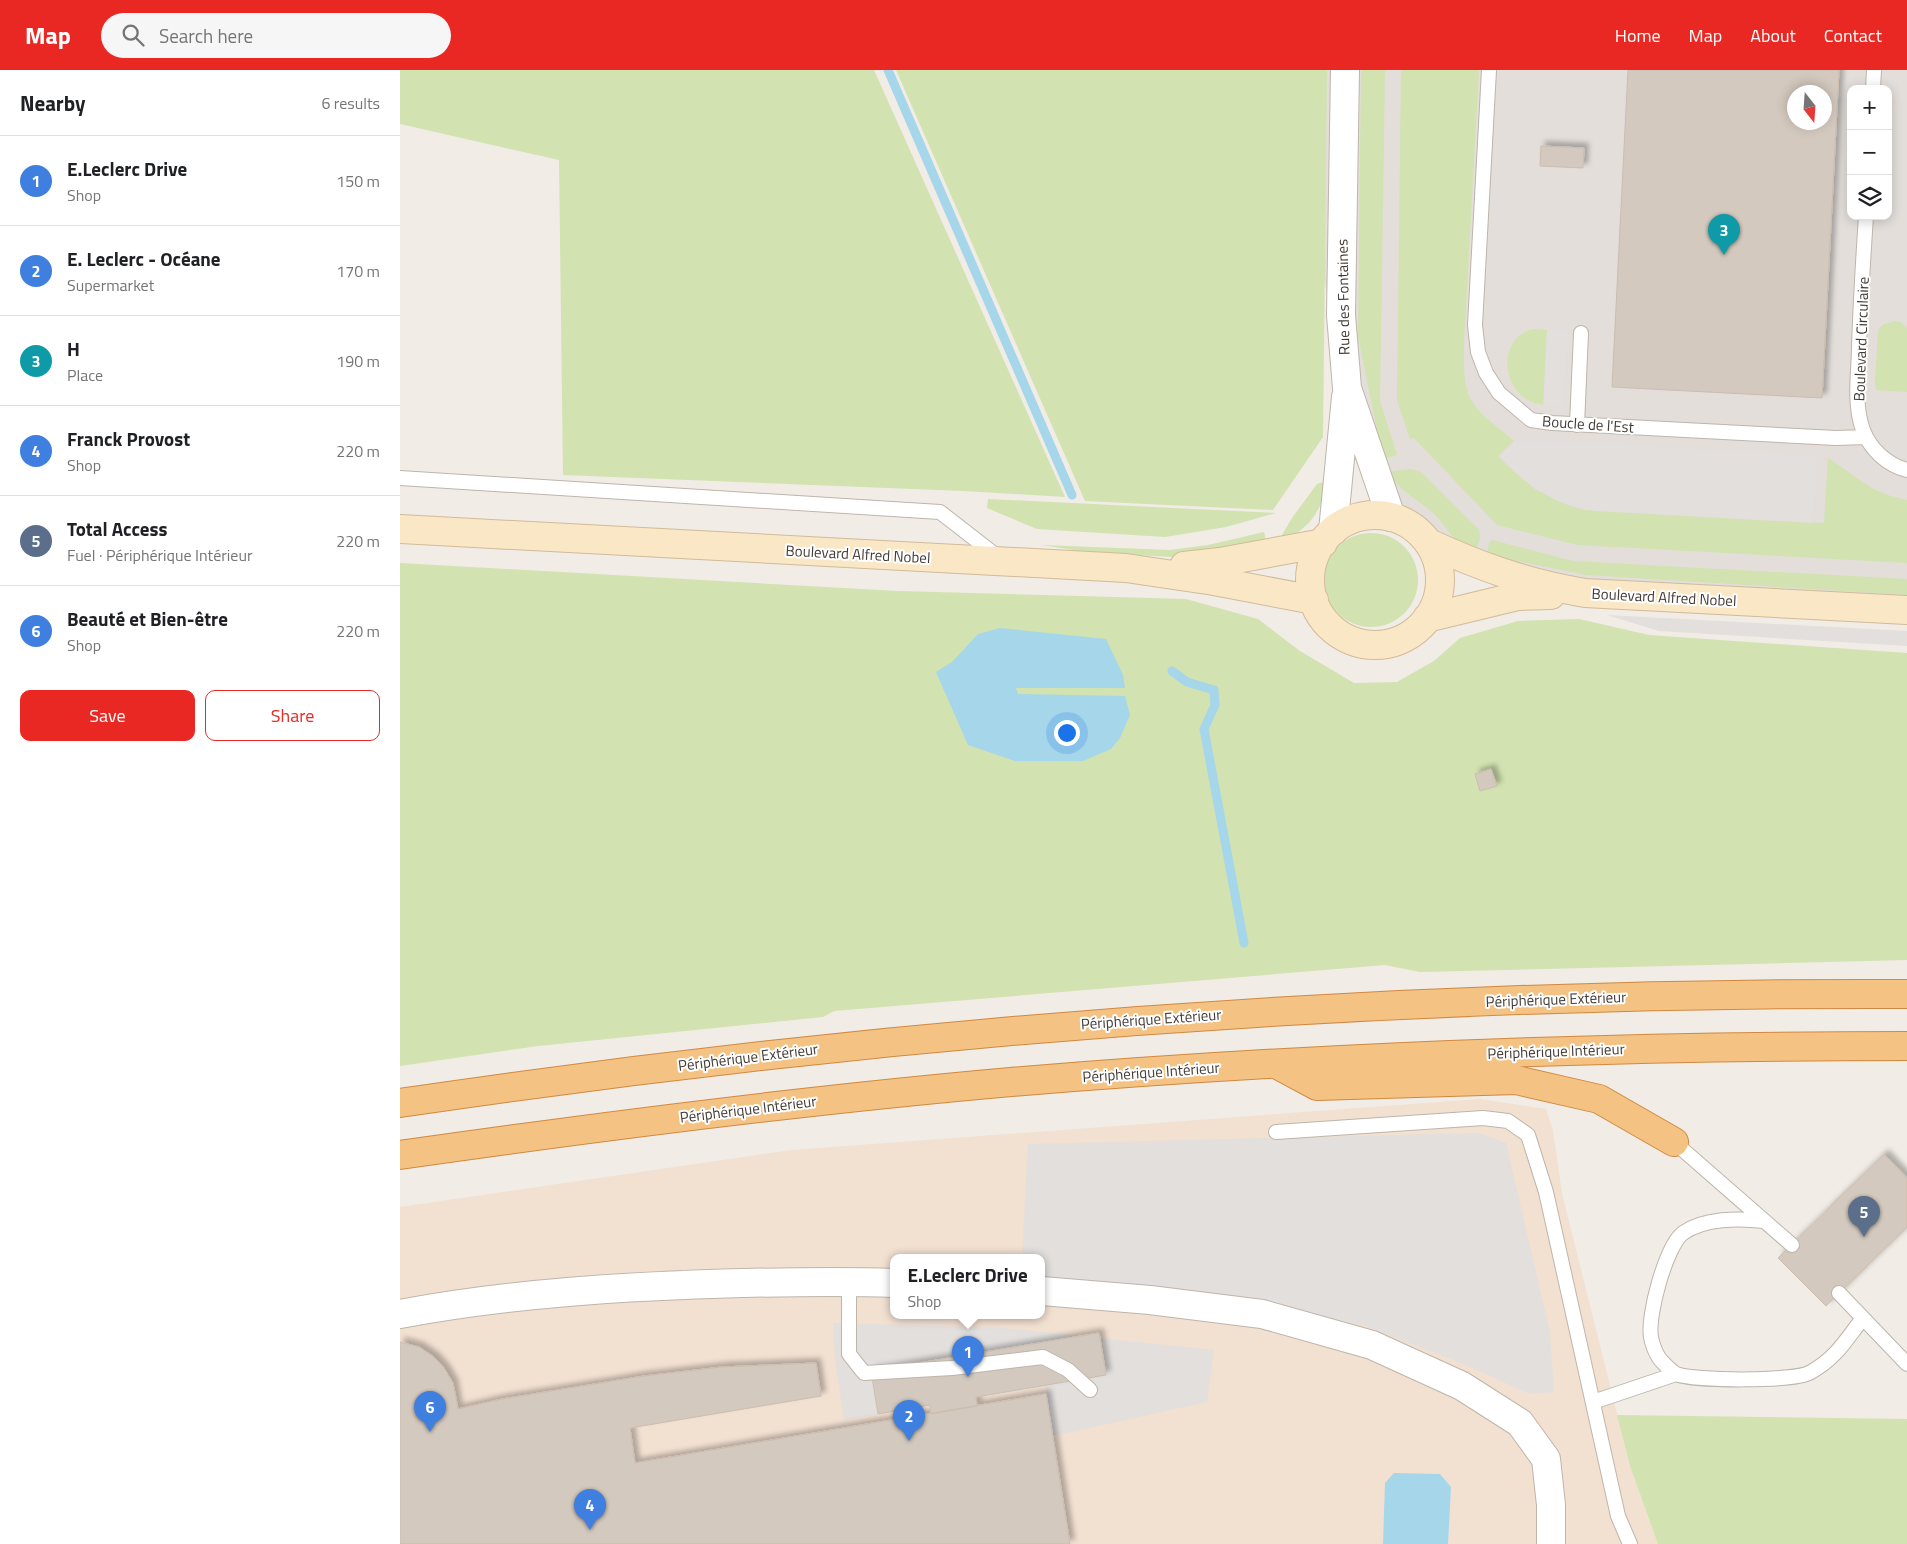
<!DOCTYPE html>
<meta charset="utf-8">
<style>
:root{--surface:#fff;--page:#f6f6f6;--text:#202124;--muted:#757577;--line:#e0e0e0;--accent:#e92823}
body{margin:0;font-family:"Titillium Web",sans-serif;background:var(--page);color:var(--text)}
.controls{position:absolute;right:15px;top:15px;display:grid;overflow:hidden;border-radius:10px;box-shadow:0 2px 12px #0003}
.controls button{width:45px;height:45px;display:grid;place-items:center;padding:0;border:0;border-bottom:1px solid var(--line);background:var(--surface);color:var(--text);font:25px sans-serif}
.compass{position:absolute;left:1387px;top:15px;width:45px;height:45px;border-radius:50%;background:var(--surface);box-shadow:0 2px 12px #0003;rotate:163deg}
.you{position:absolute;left:666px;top:662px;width:18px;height:18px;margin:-12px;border:4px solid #fff;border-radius:50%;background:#1a73e8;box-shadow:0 0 0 8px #1a73e833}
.badge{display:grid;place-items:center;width:32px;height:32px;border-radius:50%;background:var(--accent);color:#fff;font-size:16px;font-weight:700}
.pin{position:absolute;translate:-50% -41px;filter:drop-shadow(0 1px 2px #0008)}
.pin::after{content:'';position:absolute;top:26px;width:18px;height:15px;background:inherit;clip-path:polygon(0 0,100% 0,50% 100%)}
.popup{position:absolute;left:490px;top:1184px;width:155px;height:65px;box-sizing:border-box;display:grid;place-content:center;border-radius:10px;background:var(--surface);filter:drop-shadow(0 1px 4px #0005);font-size:16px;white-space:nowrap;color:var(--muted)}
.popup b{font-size:19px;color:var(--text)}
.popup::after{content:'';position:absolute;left:50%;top:100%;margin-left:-10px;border:10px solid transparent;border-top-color:var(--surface)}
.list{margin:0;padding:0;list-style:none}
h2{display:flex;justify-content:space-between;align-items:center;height:65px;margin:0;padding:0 20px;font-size:21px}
h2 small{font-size:16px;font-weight:400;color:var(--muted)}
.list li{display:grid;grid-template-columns:32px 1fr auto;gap:15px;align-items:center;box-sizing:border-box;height:90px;padding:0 20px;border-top:1px solid var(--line)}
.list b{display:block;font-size:19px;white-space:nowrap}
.list p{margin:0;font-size:16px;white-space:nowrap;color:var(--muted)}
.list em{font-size:16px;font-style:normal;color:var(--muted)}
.actions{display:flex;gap:10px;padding:15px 20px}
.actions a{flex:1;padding:11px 0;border:1px solid var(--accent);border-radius:10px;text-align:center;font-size:18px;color:var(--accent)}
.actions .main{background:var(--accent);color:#fff}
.icon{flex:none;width:28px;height:28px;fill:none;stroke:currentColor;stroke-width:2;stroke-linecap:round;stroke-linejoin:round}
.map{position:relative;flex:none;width:1507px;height:1474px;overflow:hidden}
header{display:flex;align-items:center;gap:30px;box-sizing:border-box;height:70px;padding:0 25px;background:var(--accent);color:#fff}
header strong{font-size:24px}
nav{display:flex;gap:28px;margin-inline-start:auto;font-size:18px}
.search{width:350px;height:45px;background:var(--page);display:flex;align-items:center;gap:12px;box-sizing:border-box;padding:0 18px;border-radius:28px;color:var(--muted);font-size:19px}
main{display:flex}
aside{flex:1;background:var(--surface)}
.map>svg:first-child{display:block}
.commercial{fill:#f2e0d1;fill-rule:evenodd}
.industrial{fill:#e3deda;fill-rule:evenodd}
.green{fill:#d2e2b0}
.parking{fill:#e2dfdd}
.water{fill:#a5d6ea}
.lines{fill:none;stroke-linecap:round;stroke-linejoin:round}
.stream{stroke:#a5d6ea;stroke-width:9}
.building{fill:#d4c9be;stroke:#ccbdaf;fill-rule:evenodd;filter:url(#shadow)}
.service-casing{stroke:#beb5ab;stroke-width:16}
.minor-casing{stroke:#beb5ab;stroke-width:30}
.tertiary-casing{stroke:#beb5ab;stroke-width:30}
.secondary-casing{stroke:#d1bb9a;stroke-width:30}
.trunk-casing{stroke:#d1883f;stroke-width:30}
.service{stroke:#fff;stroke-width:14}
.minor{stroke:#fff;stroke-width:28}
.tertiary{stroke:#fff;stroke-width:28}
.secondary{stroke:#fae7c5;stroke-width:28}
.trunk{stroke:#f4c383;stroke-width:28}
.labels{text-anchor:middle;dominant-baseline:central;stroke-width:4;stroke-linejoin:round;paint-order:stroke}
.street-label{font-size:15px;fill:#433b35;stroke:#fff}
</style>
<header>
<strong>Map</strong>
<div class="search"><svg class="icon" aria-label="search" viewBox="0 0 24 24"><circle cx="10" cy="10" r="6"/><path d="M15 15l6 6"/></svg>Search here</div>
<nav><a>Home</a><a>Map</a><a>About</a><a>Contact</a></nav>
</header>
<main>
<aside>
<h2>Nearby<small>6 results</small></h2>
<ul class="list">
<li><span class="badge" style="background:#3f7fe0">1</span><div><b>E.Leclerc Drive</b><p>Shop</p></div><em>150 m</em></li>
<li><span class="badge" style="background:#3f7fe0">2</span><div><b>E. Leclerc - Océane</b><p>Supermarket</p></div><em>170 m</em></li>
<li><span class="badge" style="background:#0f9aa8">3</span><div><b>H</b><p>Place</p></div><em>190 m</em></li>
<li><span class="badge" style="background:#3f7fe0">4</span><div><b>Franck Provost</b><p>Shop</p></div><em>220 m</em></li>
<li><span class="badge" style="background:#5c6f8a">5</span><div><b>Total Access</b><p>Fuel · Périphérique Intérieur</p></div><em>220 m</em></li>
<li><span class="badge" style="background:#3f7fe0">6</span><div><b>Beauté et Bien-être</b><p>Shop</p></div><em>220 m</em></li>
</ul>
<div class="actions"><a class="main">Save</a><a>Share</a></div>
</aside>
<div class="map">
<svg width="1507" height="1474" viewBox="0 0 1507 1474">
<defs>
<filter id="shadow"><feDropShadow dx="4.5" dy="-4.5" stdDeviation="2.5" flood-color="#0004"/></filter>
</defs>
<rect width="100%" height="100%" fill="#f1ece5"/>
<path class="commercial" d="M1080,1029l66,10 7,22 9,63 68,272 28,78h-1258v-337l392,-57zM494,1188h148v58h-148z"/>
<path class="industrial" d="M880,0h627v539l-370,-25 -108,-41 -38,-26 -44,-129zM1451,19h37v127h-37zM1394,22h30v30h-30z"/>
<path class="green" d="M0,0h474l191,427 -102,-6 -400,-16 -4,-315 -159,-36z
M496,0h431l-4,367 -50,73 -188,-9z
M961,0h24l-5,331 17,54 -14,4 -25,-122z
M1001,0h78l-15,273c0,15 -1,33 3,47 6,22 31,36 47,51l-16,15c26,27 51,45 87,54l239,13 4,-65c30,19 42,35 79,42v63l-329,-18 -81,-20 -83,-87 -4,1 -13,-39z
M1494,251l7,1 6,6v64l-31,-2 -1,-7 3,-53 4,-5z
M1135,259l12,1 -4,75c-45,-6 -47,-71 -8,-76z
M1011,399l10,3 58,58 1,9 -5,13c-25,-12 -22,-18 -39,-36 -16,-16 -36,-24 -49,-44z
M929,410c-8,30 -19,52 -50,60l13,-22 25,-34z
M588,429l288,14 -50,14 -61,10 -128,-8 -50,-21z
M864,462l3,13 -69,11 -26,1 -78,-4 -53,-8 129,5 38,-5z
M924 510a47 47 0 1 1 94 0a47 47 0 1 1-94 0Z
M1092,470l81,21 334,18v16l-320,-20 -100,-20 2,-12z
M0,493l497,28 289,8 72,20 42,32 54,32 43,-1 37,-21 26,-23 58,-17 61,-2 70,16 258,18v307l-487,12 -35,-7 -551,46 -11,6 -285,29 -138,20z
M1217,1345l290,4v125h-249l-28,-78z"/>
<path class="parking" d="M1147,260h21l-4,77 -20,-1z
M1115,372l73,1 229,13 -4,67 -217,-12 -28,-6 -33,-16 -35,-32z
M1207,545l300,16v15l-248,-15z
M1079,1063l27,10 44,190 4,59 -24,2 -62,-28 -102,-40 -124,-27 -200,-21v-20h-20l6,-114z
M433,1253l170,5 211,22 -7,52 -154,34 -8,-50 -201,34 -9,-60z"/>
<path class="water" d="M600,558l106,11 17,36 2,13h-109l2,6 107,2 5,19 -10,23 -9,11 -28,12h-68l-47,-16 -32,-73 16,-10 26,-28z
M994,1403l46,1 11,13 -3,57h-65l2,-61z"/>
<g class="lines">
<path class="stream" d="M488,0l184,425
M772,601l15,11 27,8 1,15 -11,24 40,214"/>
</g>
<path class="building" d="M1228,0h211l-17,328 -210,-11zM1394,22h30v30h-30z
M1141,76l43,2 -1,20 -43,-2z
M1091,699l6,17 -17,5 -5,-17z
M1484,1084l23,24v49l-81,79 -48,-48z
M699,1263l7,42 -130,22 1,9 -46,8 -1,-9 -52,9 -7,-43z
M0,1272l19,5 15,10 10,11 9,15 5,26 44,-10 142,-23 78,-9 94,-4 5,33 -191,32 5,35 411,-69 24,150h-670z"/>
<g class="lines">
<defs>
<path id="service" d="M1089,0l-14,255 3,27 8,21 13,20 32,27 21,3 284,15 30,-1
M1473,19l1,-19
M1466,146c-3,45 -6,90 -7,134 -1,26 -5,56 4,80 7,19 24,35 44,40
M1177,355l4,-92
M0,408l540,34 58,45
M876,1062l207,-14 25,3 20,14 18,57 72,324 12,28
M1274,1072l118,103
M1364,1151c-25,-3 -60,-3 -81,12 -17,13 -36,83 -32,104 1,6 5,16 8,21 3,4 12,13 17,16 17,7 120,8 135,-2 26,-15 34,-31 52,-54
M449,1211v73l15,19 88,-5 91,-11 25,13 22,20
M1439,1223l68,71
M1193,1332l83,-28"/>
<path id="minor" d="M642,1221l108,9 112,14 110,31 90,41 58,37 26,36 5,46v39
M0,1244c113,-21 228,-28 343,-31 50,-1 101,-2 151,0"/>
<path id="tertiary" d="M945,0l-4,245 6,73 44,129
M933,461l13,-134"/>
<path id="secondary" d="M910 510a65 65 0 1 1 130 0a65 65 0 1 1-130 0Z
M0,459l726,39 88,13 100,19
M1029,473c54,25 98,40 156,50l322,17
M784,496l36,-4 103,-19
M1027,548l91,-22 33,-1"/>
<path id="trunk" d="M876,994l41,22 199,-6 83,19 75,43
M0,1033c499,-74 1002,-111 1507,-109
M0,1085c203,-29 407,-55 611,-73 298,-25 597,-36 896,-36"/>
</defs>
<use href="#service" class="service-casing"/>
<use href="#minor" class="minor-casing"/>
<use href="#tertiary" class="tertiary-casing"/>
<use href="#secondary" class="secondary-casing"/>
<use href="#trunk" class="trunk-casing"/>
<use href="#service" class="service"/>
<use href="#minor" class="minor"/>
<use href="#tertiary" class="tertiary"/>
<use href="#secondary" class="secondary"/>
<use href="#trunk" class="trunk"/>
</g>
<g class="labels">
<g class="street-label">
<text transform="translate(943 227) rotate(-91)">Rue des Fontaines</text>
<text transform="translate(1461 269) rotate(-88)">Boulevard Circulaire</text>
<text transform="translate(1188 354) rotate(4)">Boucle de l'Est</text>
<text transform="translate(458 484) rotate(3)">Boulevard Alfred Nobel</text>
<text transform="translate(1264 527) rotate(3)">Boulevard Alfred Nobel</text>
<text transform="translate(1156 929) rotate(-2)">Périphérique Extérieur</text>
<text transform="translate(751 949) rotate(-4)">Périphérique Extérieur</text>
<text transform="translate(1156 981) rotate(-2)">Périphérique Intérieur</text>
<text transform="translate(348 987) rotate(-7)">Périphérique Extérieur</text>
<text transform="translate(751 1002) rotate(-4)">Périphérique Intérieur</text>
<text transform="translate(348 1039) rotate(-7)">Périphérique Intérieur</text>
</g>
</g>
</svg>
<div class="controls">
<button>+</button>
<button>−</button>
<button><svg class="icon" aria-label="layers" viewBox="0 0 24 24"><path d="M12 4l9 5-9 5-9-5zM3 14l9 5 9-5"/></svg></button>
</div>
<svg class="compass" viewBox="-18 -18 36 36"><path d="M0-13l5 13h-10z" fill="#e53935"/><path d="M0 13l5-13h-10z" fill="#757577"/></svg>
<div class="you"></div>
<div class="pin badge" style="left:568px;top:1307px;background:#3f7fe0">1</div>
<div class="popup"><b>E.Leclerc Drive</b>Shop</div>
<div class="pin badge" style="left:509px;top:1371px;background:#3f7fe0">2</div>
<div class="pin badge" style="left:1324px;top:185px;background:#0f9aa8">3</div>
<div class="pin badge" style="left:190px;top:1460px;background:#3f7fe0">4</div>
<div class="pin badge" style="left:1464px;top:1167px;background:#5c6f8a">5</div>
<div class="pin badge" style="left:30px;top:1362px;background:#3f7fe0">6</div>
</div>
</main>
